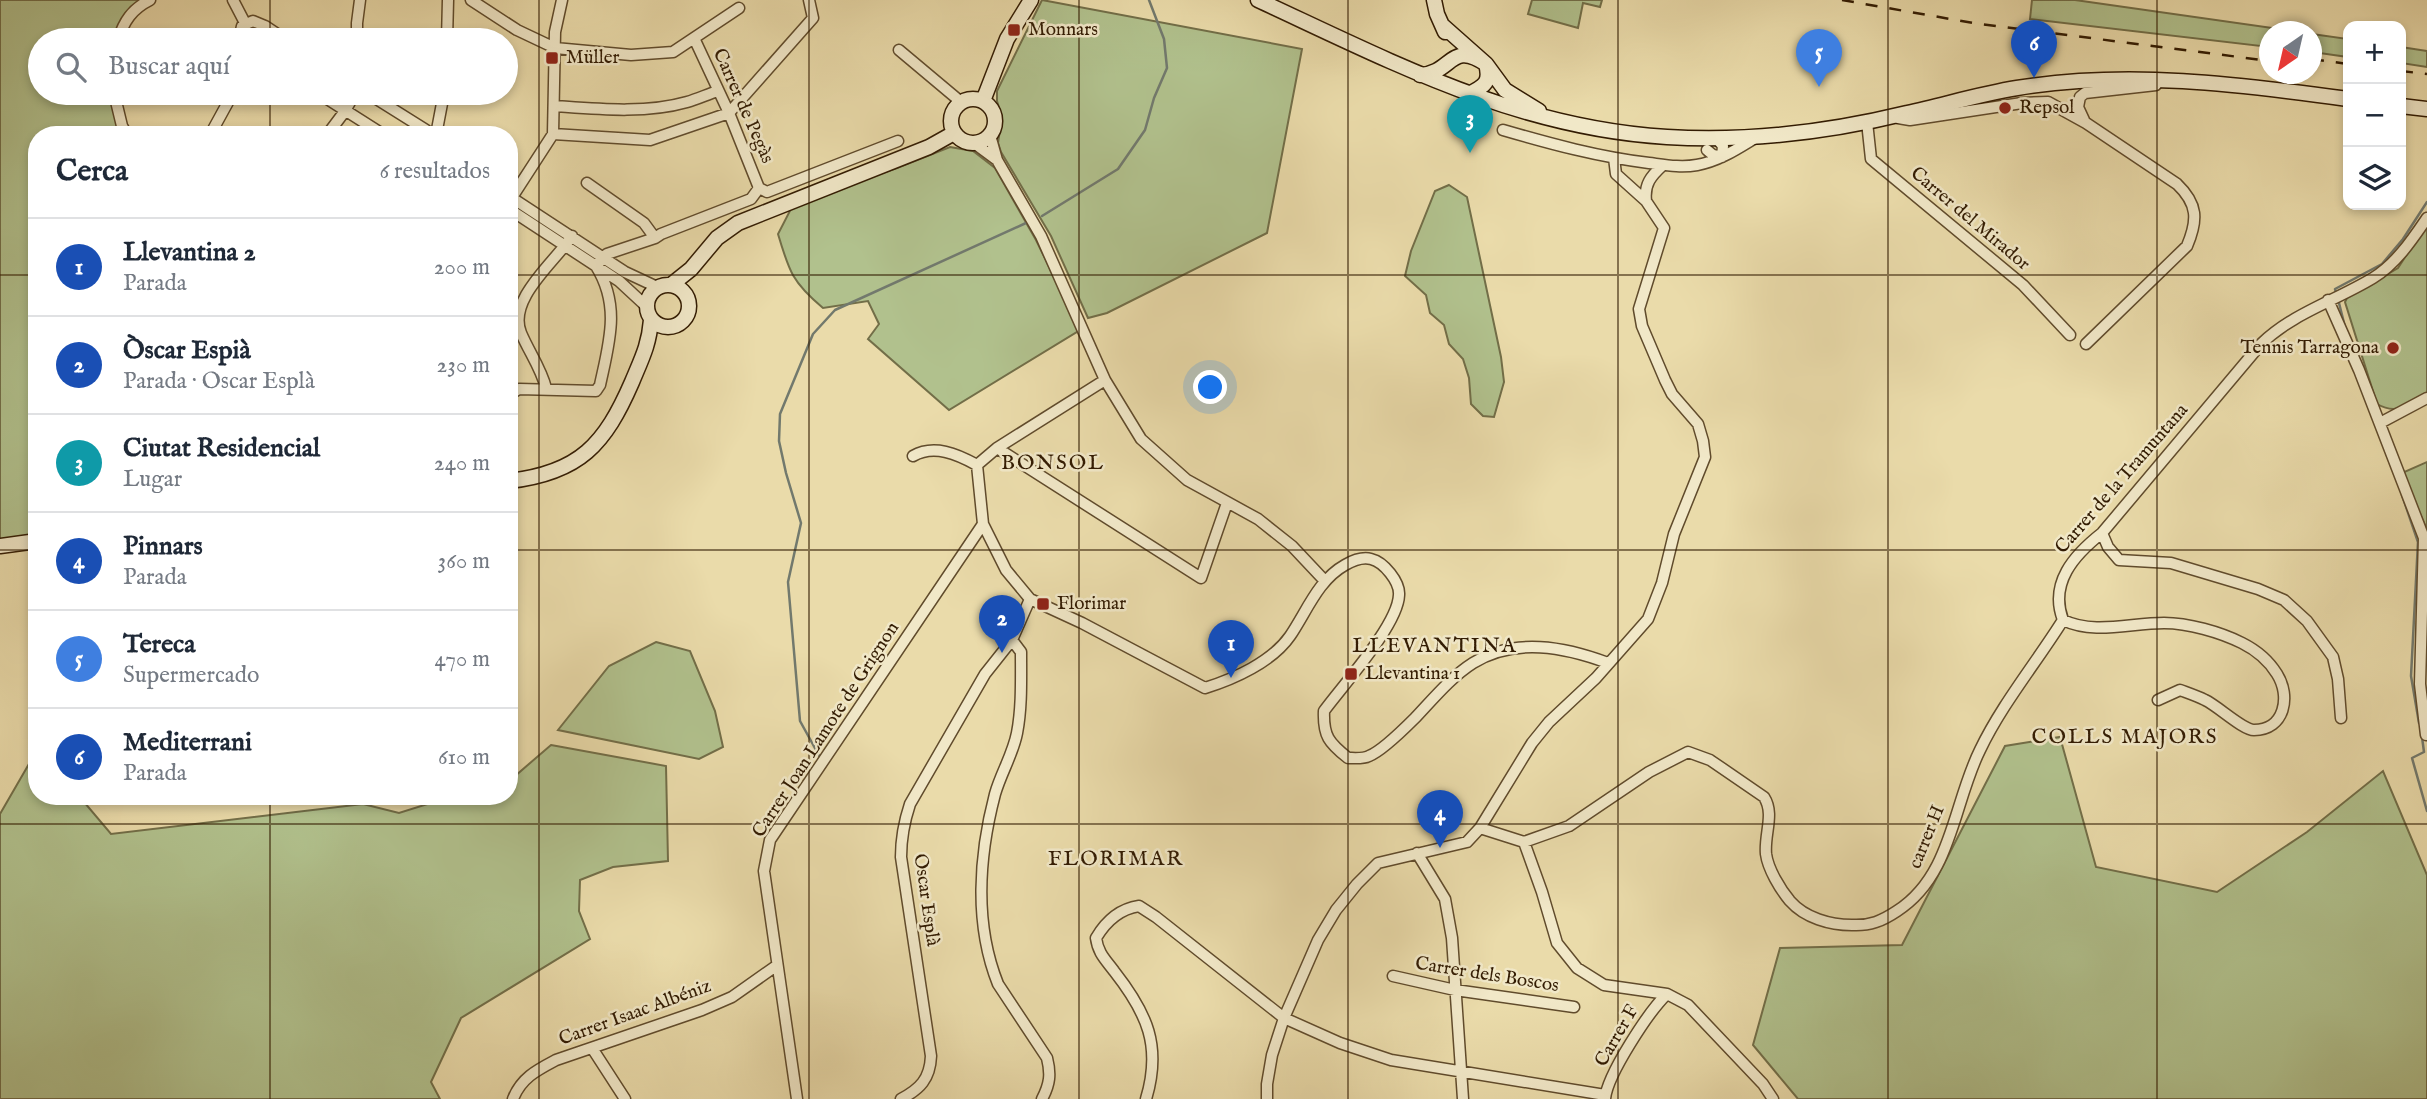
<!DOCTYPE html>
<html lang="es">
<meta charset="utf-8">
<style>
:root{--surface:#fff;--page:#f2f2f3;--text:#1f2937;--muted:#747a83;--line:#e0e1e3;--accent:#ea580c}
body{margin:0;font-family:"IM FELL English",serif;background:var(--page);color:var(--text)}
.controls{position:absolute;right:21px;top:21px;display:grid;overflow:hidden;border-radius:14px;box-shadow:0 4px 10px #0003}
.controls button{width:63px;height:63px;display:grid;place-items:center;padding:0;border:0;border-bottom:2px solid var(--line);background:var(--surface);color:var(--text);font:35px sans-serif}
.compass{position:absolute;left:2259px;top:21px;width:63px;height:63px;border-radius:50%;background:var(--surface);box-shadow:0 4px 10px #0003;rotate:214deg}
.you{position:absolute;left:1211px;top:388px;width:24px;height:24px;margin:-18px;border:5px solid #fff;border-radius:50%;background:#1a73e8;box-shadow:0 0 0 10px #1a73e833}
.badge{display:grid;place-items:center;width:46px;height:46px;border-radius:50%;background:var(--accent);color:#fff;font-size:23px;font-weight:700}
.pin{position:absolute;translate:-50% -58px;filter:drop-shadow(0 2px 4px #0008)}
.pin::after{content:'';position:absolute;top:37px;width:24px;height:21px;background:inherit;clip-path:polygon(0 0,100% 0,50% 100%)}
.list{margin:0;padding:0;list-style:none}
h2{display:flex;justify-content:space-between;align-items:center;height:91px;margin:0;padding:0 28px;font-size:30px}
h2 small{font-size:23px;font-weight:400;color:var(--muted)}
.list li{display:grid;grid-template-columns:46px 1fr auto;gap:21px;align-items:center;box-sizing:border-box;height:98px;padding:0 28px;border-top:2px solid var(--line)}
.list b{display:block;font-size:26px;white-space:nowrap}
.list p{margin:0;font-size:23px;white-space:nowrap;color:var(--muted)}
.list em{font-size:23px;font-style:normal;color:var(--muted)}
.icon{flex:none;width:38px;height:38px;fill:none;stroke:currentColor;stroke-width:2;stroke-linecap:round;stroke-linejoin:round}
.map{position:relative;flex:none;width:2427px;height:1099px;overflow:hidden}
.search{position:absolute;background:var(--surface);box-shadow:0 4px 10px #0003;left:28px;top:28px;width:490px;height:77px;display:flex;align-items:center;gap:18px;box-sizing:border-box;padding:0 24px;border-radius:38px;color:var(--muted);font-size:26px}
.panel{position:absolute;background:var(--surface);box-shadow:0 4px 10px #0003;left:28px;top:126px;width:490px;height:679px;border-radius:28px}
.map>svg:first-child{display:block}
.green{fill:#b1c18d;stroke:#726e48;stroke-width:2}
.lines{fill:none;stroke-linecap:round;stroke-linejoin:round}
.stream{stroke:#72796d;stroke-width:2.5}
.street-casing{stroke:#604b2c;stroke-width:13}
.secondary-casing{stroke:#321b02;stroke-width:17}
.street{stroke:#f1e8c8;stroke-width:10}
.secondary{stroke:#f1e8c8;stroke-width:14}
.rail{stroke:#321b02;stroke-width:2.5;stroke-dasharray:12 12;stroke-linecap:butt}
.grid{fill:none;stroke:#321b02;stroke-width:2;stroke-opacity:0.55}
.poi-dot{fill:#8f2418;stroke:#f1e8c8;stroke-width:2.5}
.labels{text-anchor:middle;dominant-baseline:central;stroke-width:5;stroke-linejoin:round;paint-order:stroke}
.poi-label{font-size:19px;fill:#321b02;stroke:#f1e8c8;text-anchor:start}
.street-label{font-size:19px;fill:#321b02;stroke:#f1e8c8}
.neighbourhood-label{font-size:21px;letter-spacing:2px;fill:#321b02;stroke:#f1e8c8}
</style>
<div class="map">
<svg width="2427" height="1099" viewBox="0 0 2427 1099">
<rect width="100%" height="100%" fill="#eadbaa"/>
<filter id="stains"><feTurbulence type="fractalNoise" baseFrequency=".00286" numOctaves="4"/><feColorMatrix values="0 0 0 0 .2 0 0 0 0 .09 0 0 0 0 .02 0 0 0 .5 -.17"/></filter>
<radialGradient id="worn" r=".72"><stop offset=".6" stop-color="#630" stop-opacity="0"/><stop offset="1" stop-color="#630" stop-opacity=".3"/></radialGradient>
<path class="green" d="M0,0h143l-29,40h-74v53h70l12,42h-85v406l-37,5z
M1042,0l260,49 -35,184 -160,80 -19,5 -37,-82 -50,-84 -3,-9 4,-26 -5,-16v-10z
M1532,0h70l-2,7 -17,-4 -5,25 -50,-14z
M2032,0h43l219,31 -24,1 -1,15 -239,-28z
M2312,34l36,5v18l-36,-5z
M2401,47l26,4v16l-26,-4z
M950,147l23,4 22,17 41,72 44,90 -131,80 -81,-71 11,-15 -11,-23 -45,7c-31,-26 -34,-37 -45,-74l16,-31 103,-35z
M1449,185l18,12 34,160 3,25 -10,35 -11,-1 -12,-12 -2,-26 -6,-19 -14,-15 -5,-19 -14,-12 -4,-18 -21,-19 6,-25 24,-60z
M2427,223v170c-20,11 -29,23 -50,11l-32,-102 2,-4 51,-30z
M2427,462v68l-25,-57z
M656,642l34,9 25,60 8,36 -24,12 -141,-29 51,-64z
M2060,737l36,130 121,25 90,-60 76,-61 44,104v224h-629l-45,-54 27,-97 122,-3 103,-199z
M551,745l115,21 2,95 -55,6 -33,13 -1,31 11,28 -129,79 -30,64 9,17h-440v-285l37,-64v46h42l32,38 252,-30 36,9 54,-17h56v-18l6,-2z"/>
<g class="lines">
<path class="stream" d="M1042,216l76,-47 27,-39 9,-32 13,-30 -3,-29 -15,-39
M2336,293l-1,-4 47,-25 21,-25 24,-37
M2338,299l7,28
M2402,495l16,47 -7,134 8,47
M2422,737l2,15 -12,6 15,53
M821,759l-21,-38 -12,-139 13,-59 -15,-50 -7,-32 1,-27 33,-80 22,-24 191,-87"/>
<defs>
<path id="street" d="M233,0l12,23
M471,0l46,30 38,18 76,7 42,-3 66,-44
M265,26l21,14
M694,38l35,75 30,75
M118,40c6,-19 14,-31 32,-40
M239,40l3,-14 11,-5 12,5 3,14
M357,40v-17l3,-23
M447,40l1,-40
M899,50l62,52
M114,93l8,33 5,9
M318,93l66,42
M367,93l59,37 3,5
M554,106c43,3 91,8 133,-4 11,-3 21,-8 31,-11
M1898,118l12,2 112,-17 26,-1 38,21 91,61c21,20 21,36 10,62l-101,98
M2084,120l-6,-13 2,-10 5,-4 71,-8
M1867,122l4,37 152,126 47,50
M1503,130c48,14 96,27 146,33 16,2 32,5 48,2 22,-4 40,-16 58,-27
M553,134l97,6 79,-27 84,-95 -4,-18
M210,135l23,-42
M327,135l18,-24 10,-18
M436,135l8,-42
M990,135l7,25 44,76 64,144 36,59 46,41 71,39 34,27 32,34
M974,143l23,17
M1707,150l6,5 9,2 1,-11 -6,-7
M587,183l57,40 11,15
M759,188l8,4 131,-51
M509,196l116,76 32,15
M1646,201c-2,-17 5,-25 17,-36
M509,202l44,-68 2,-102 7,-32
M509,209l110,72 27,25
M2328,300l31,70 65,168 -4,146 6,51
M1105,380l-108,68 -20,17 6,59 23,46 24,29 52,24 123,65c29,-9 67,-26 85,-52 17,-25 28,-56 55,-71 7,-4 18,-8 26,-6 13,3 29,23 28,36 -1,30 -56,90 -75,116 -1,25 5,32 24,47 6,0 16,1 21,-2 13,-5 36,-28 46,-38 18,-19 36,-41 58,-55 42,-26 92,-16 135,0
M546,388c-5,-20 -17,-36 -25,-55 -14,-34 34,-71 51,-97
M509,395l10,-6 77,2 4,-6c9,-42 21,-79 -4,-119l11,-12 48,-16 6,-4 90,-35 8,-11
M2380,423l47,-25
M997,448l204,130 26,-75
M913,456c21,-12 44,-2 64,9
M2102,533l6,14 11,13 52,3 87,26 26,11 23,21 26,36 5,22 3,39
M1012,640l9,12c0,27 1,55 -4,81 -4,21 -16,40 -22,61 -16,61 -21,130 3,190l49,74c4,16 3,26 -5,41
M2158,700l22,-10c8,3 17,6 25,10 13,6 38,30 49,30 31,0 37,-34 23,-56 -8,-13 -21,-24 -35,-31 -22,-11 -54,-20 -78,-20 -34,0 -70,12 -101,-3 -14,-37 11,-65 39,-87l159,-189c32,-31 74,-43 112,-66 23,-14 39,-38 54,-60
M1480,828l44,14 18,50 15,51 20,25 27,17 63,9 21,11 75,79 10,15
M1524,842l45,-16 80,-54 39,-20 22,8 54,37c11,17 0,37 2,57 2,15 14,35 24,47 15,17 40,24 62,24 18,1 30,-4 45,-14 55,-35 56,-107 83,-161 22,-46 56,-87 83,-130
M1417,853l28,46 7,39 11,161
M1393,976l62,14 119,17
M592,1048l33,51
M513,1099c8,-21 24,-29 43,-39l146,-50 30,-13 44,-31
M797,1099l-33,-228 6,-31 213,-316
M901,1099c19,-10 29,-20 30,-43l-30,-199c0,-19 3,-35 9,-53l75,-130 27,-34 18,-41
M1146,1099c16,-53 1,-86 -32,-128 -9,-12 -16,-18 -18,-33 10,-17 23,-29 43,-32l17,11 128,101 56,25 51,17 214,35
M1267,1099v-15l5,-29 12,-37 34,-78 18,-30 21,-26 21,-21 89,-21 13,-14 52,-85 17,-21 47,-44 52,-59 14,-36 12,-49 31,-77 -2,-16 -5,-17 -26,-30 -7,-14 -23,-54 -3,-17 25,-81 -18,-27 -30,-27 -2,-16
M1605,1099c2,-24 44,-88 62,-105"/>
<path id="secondary" d="M1258,0c134,62 258,128 409,137 81,5 162,-5 240,-24 37,-8 73,-19 110,-25 110,-18 222,-4 331,11
M1434,0l3,14 8,18
M1442,25l44,39 19,26 34,21
M1420,75c33,-2 30,-35 66,-11 5,18 -1,22 -17,30
M951 121a22 22 0 1 1 44 0a22 22 0 1 1-44 0Z
M983,101l24,-62 24,-39
M2401,106l26,3
M647 306a21 21 0 1 1 42 0a21 21 0 1 1-42 0Z
M671,285l20,-16 26,-31 21,-15 191,-76 25,-14
M509,481c71,-8 96,-37 123,-99 10,-24 17,-37 19,-62
M0,546l37,-5"/>
</defs>
<use href="#street" class="street-casing"/>
<use href="#secondary" class="secondary-casing"/>
<use href="#street" class="street"/>
<use href="#secondary" class="secondary"/>
<path class="rail" d="M1842,0l131,23 297,38
M2312,59l36,5
M2401,71l26,3"/>
</g>
<path class="grid" d="M270,0v40M539,0v1099M809,0v1099M1079,0v1099M1348,0v1099M1618,0v1099M1888,0v1099M2157,0v1099M270,93v42M0,275h37M509,275h1918M0,550h37M509,550h1918M270,796v303M0,824h2427"/>
<g class="poi-dot">
<rect x="1007" y="23" width="14" height="14" rx="3.5"/>
<rect x="545" y="51" width="14" height="14" rx="3.5"/>
<circle cx="2005" cy="108" r="7"/>
<circle cx="2393" cy="348" r="7"/>
<rect x="1036" y="597" width="14" height="14" rx="3.5"/>
<rect x="1344" y="667" width="14" height="14" rx="3.5"/>
</g>
<g class="labels">
<g class="poi-label">
<text x="1028" y="30">Monnars</text>
<text x="566" y="58">Müller</text>
<text x="2019" y="108">Repsol</text>
<text x="2379" y="348" text-anchor="end">Tennis Tarragona</text>
<text x="1057" y="604">Florimar</text>
<text x="1365" y="674">Llevantina 1</text>
</g>
<g class="street-label">
<text transform="translate(743 106) rotate(66)">Carrer de Pegàs</text>
<text transform="translate(1970 219) rotate(40)">Carrer del Mirador</text>
<text transform="translate(2122 479) rotate(-49)">Carrer de la Tramuntana</text>
<text transform="translate(826 730) rotate(-57)">Carrer Joan Lamote de Grignon</text>
<text transform="translate(1927 837) rotate(-68)">carrer H</text>
<text transform="translate(926 900) rotate(82)">Oscar Esplà</text>
<text transform="translate(1487 975) rotate(9)">Carrer dels Boscos</text>
<text transform="translate(635 1013) rotate(-20)">Carrer Isaac Albéniz</text>
<text transform="translate(1617 1036) rotate(-60)">Carrer F</text>
</g>
<g class="neighbourhood-label">
<text x="1053" y="463">BONSOL</text>
<text x="1435" y="646">LLEVANTINA</text>
<text x="2125" y="737">COLLS MAJORS</text>
<text x="1116" y="859">FLORIMAR</text>
</g>
</g>
<rect width="100%" height="100%" filter="url(#stains)"/>
<rect width="100%" height="100%" fill="url(#worn)"/>
</svg>
<div class="controls">
<button>+</button>
<button>−</button>
<button><svg class="icon" aria-label="layers" viewBox="0 0 24 24"><path d="M12 4l9 5-9 5-9-5zM3 14l9 5 9-5"/></svg></button>
</div>
<svg class="compass" viewBox="-18 -18 36 36"><path d="M0-13l5 13h-10z" fill="#e53935"/><path d="M0 13l5-13h-10z" fill="#747a83"/></svg>
<div class="you"></div>
<div class="pin badge" style="left:1231px;top:678px;background:#1a4fb4">1</div>
<div class="pin badge" style="left:1002px;top:653px;background:#1a4fb4">2</div>
<div class="pin badge" style="left:1470px;top:153px;background:#0f9aa8">3</div>
<div class="pin badge" style="left:1440px;top:848px;background:#1a4fb4">4</div>
<div class="pin badge" style="left:1819px;top:87px;background:#3f7fe0">5</div>
<div class="pin badge" style="left:2034px;top:78px;background:#1a4fb4">6</div>
<div class="search"><svg class="icon" aria-label="search" viewBox="0 0 24 24"><circle cx="10" cy="10" r="6"/><path d="M15 15l6 6"/></svg>Buscar aquí</div>
<section class="panel">
<h2>Cerca<small>6 resultados</small></h2>
<ul class="list">
<li><span class="badge" style="background:#1a4fb4">1</span><div><b>Llevantina 2</b><p>Parada</p></div><em>200 m</em></li>
<li><span class="badge" style="background:#1a4fb4">2</span><div><b>Òscar Espià</b><p>Parada · Oscar Esplà</p></div><em>230 m</em></li>
<li><span class="badge" style="background:#0f9aa8">3</span><div><b>Ciutat Residencial</b><p>Lugar</p></div><em>240 m</em></li>
<li><span class="badge" style="background:#1a4fb4">4</span><div><b>Pinnars</b><p>Parada</p></div><em>360 m</em></li>
<li><span class="badge" style="background:#3f7fe0">5</span><div><b>Tereca</b><p>Supermercado</p></div><em>470 m</em></li>
<li><span class="badge" style="background:#1a4fb4">6</span><div><b>Mediterrani</b><p>Parada</p></div><em>610 m</em></li>
</ul>
</section>
</div>
